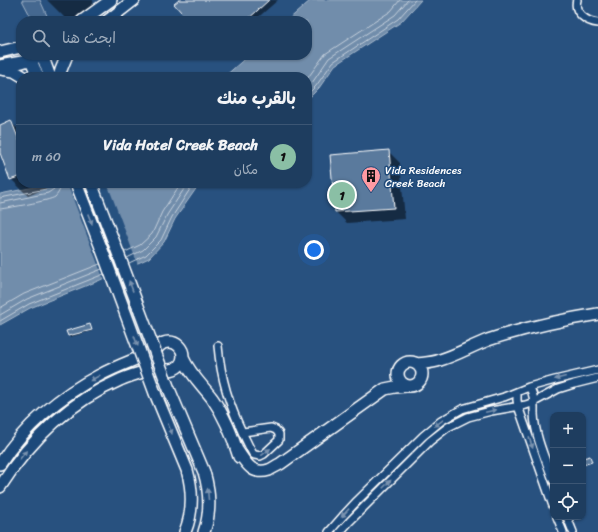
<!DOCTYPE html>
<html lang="ar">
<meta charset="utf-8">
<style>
:root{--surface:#1e3d5f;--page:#2b4868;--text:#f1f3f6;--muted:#a1aebd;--line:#3c5674;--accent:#8abfa5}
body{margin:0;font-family:Sriracha,"Playpen Sans Arabic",sans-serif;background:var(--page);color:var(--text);direction:rtl}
.controls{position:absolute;right:12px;bottom:12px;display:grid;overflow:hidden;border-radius:8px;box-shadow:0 1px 3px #0004}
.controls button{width:36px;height:36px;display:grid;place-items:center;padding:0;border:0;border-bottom:1px solid var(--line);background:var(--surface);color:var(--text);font:20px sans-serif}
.you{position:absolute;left:314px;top:250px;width:14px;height:14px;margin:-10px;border:3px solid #fff;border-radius:50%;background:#1a73e8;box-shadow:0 0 0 6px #1a73e833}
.badge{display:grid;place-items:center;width:26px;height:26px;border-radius:50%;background:var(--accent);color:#111;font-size:13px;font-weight:700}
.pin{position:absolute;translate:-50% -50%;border:2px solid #fff;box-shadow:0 1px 4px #0006}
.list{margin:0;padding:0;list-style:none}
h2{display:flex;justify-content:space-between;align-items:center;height:52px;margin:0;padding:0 16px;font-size:17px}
h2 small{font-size:13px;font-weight:400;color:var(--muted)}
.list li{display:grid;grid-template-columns:26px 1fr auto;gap:12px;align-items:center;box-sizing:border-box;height:64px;padding:0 16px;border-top:1px solid var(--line)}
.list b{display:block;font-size:15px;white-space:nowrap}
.list p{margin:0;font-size:13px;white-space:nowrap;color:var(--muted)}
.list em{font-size:13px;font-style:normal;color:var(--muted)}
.icon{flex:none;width:22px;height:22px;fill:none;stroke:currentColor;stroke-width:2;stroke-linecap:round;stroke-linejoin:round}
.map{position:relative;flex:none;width:598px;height:532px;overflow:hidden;direction:ltr}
.search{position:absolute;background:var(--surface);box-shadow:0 1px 3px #0004;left:16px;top:16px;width:296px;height:44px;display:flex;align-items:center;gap:10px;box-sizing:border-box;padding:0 14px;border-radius:16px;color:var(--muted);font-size:15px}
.panel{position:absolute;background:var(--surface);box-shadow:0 1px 3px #0004;left:16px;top:72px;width:296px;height:116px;border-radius:16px;direction:rtl}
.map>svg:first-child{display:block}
.green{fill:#446890;stroke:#a2b4c8}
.water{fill:#718dab;stroke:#aabbcd}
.pier{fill:#28517f}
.shadow{fill:#0007}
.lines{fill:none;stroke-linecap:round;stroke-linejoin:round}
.shore{stroke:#c6d1dd;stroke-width:1}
.building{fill:#5a7a9d;stroke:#fff}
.street-casing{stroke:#fff;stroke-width:10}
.secondary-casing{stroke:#fff;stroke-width:14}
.street{stroke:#1f4a7a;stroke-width:7}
.secondary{stroke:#1f4a7a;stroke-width:11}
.secondary-bridge-casing{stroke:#fff;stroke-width:14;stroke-linecap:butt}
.secondary-bridge{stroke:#1f4a7a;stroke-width:11}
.oneway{fill:#7992af}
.labels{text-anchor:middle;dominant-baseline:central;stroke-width:3;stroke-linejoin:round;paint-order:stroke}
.poi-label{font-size:11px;fill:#fff;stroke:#1f4a7a;text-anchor:start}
</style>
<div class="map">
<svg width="598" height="532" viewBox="0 0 598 532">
<rect width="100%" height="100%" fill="#28517f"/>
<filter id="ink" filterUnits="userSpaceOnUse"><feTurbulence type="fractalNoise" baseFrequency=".025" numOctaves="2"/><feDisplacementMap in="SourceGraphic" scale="8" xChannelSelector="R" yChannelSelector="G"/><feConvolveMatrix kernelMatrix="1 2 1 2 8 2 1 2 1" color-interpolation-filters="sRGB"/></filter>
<g filter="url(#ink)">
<path class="green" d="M22,0h18l8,18 -9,3h-6z"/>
<path class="water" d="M311,0h110l-20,22 -66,43 -16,23 -12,12v-23h-83l25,-22h58v-34h-20z
M54,183h146l-25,36 -11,23 -15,16 -51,23 -68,27 -30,17v-131z"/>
<path class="pier" d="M67,183h40l31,82 -34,15z"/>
<path class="shadow" d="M47,0h46l2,16 -29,3z
M181,0h97l-24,21h-64z
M11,122l10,10v51h24l2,5 -19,8 -17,-17 -11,-29v-24z
M388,151l12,12 5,56 -58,4 -11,-11z
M90,325l2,6 -22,6 -1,-1 -2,-5z"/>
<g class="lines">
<path class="shore" d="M307,79l18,-25 66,-43 9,-11
M307,88l5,-5 17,-25 66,-43 13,-15
M307,95l9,-9 17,-24 65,-43 17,-19
M0,198l46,-9 3,-2 1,-4
M0,203l48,-10 6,-4 1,-6
M0,209c8,-1 49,-8 55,-12 4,-4 6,-9 6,-14
M125,252l15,-7 12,-11 10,-22 19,-29
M127,258l16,-8 13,-13 11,-22 21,-32
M129,263l17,-8 15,-15 11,-23 22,-34
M0,308l24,-14 76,-30
M0,315l27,-16 75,-30
M0,321l29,-17 75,-30"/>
</g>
<path class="building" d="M179,0h90l-23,21h-57l-15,-17z
M11,120l10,25v31l-11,4 -10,-27v-28z
M389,150l5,58 -59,4 -5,-57z
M90,324l2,6 -24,6 -2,-5z
M590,456l2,6 -9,3v-7z"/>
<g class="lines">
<defs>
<path id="street" d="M577,0c-4,13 10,22 21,23
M218,346c3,33 11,58 25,88 3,6 6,13 10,20l2,1 5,1 4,-2 15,-14v-6l-3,-4 -5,-2 -28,4
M529,387c6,8 5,18 5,27 1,23 11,44 19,66
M517,392v8l1,6 35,100
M557,517l6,15
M567,517l6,15
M329,532l14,-16 14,-15 66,-65 18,-15 21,-12 42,-12 25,-10 26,-7 43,-10
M340,532l10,-11 80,-80 18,-14 20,-10 23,-6 35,-6 8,-3 24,-13 16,-5 24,-6"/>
<path id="secondary" d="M82,21l29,-21
M107,21l27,-21
M0,52l21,-5
M29,55l9,22
M42,55l8,22
M0,66l22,-4 22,-7
M1,69l13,2 10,6
M59,77l2,-7 6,-15
M155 356a14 14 0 1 1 28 0a14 14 0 1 1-28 0Z
M183,358c7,16 19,27 29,40 12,17 21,39 27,59
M398 374a12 12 0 1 1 24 0a12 12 0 1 1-24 0Z
M416,364c8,-1 17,-1 24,-4 17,-5 32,-14 48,-20 36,-12 73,-20 110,-26
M169,389l35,83c6,20 7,40 0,60
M155,393l32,77c6,21 6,42 -2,62
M237,450c8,11 14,26 32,20 4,-2 7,-4 11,-6l105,-75 10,-2 11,-1
M0,464c24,-38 61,-69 100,-89 18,-10 38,-16 56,-25
M0,487c30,-47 69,-85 120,-107 13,-6 27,-9 41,-13"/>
</defs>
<use href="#street" class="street-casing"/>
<use href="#secondary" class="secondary-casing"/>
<use href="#street" class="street"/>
<use href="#secondary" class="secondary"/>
<defs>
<path id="secondary-bridge" d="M76,183l26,67 53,143
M91,183l24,62 54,144"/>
</defs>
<use href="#secondary-bridge" class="secondary-bridge-casing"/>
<use href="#secondary-bridge" class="secondary-bridge"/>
</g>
<defs><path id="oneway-solid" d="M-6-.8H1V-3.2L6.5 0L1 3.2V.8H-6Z"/></defs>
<g class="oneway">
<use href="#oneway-solid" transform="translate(90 219) rotate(68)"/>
<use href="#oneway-solid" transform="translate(131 286) rotate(-110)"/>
<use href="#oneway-solid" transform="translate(136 341) rotate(70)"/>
<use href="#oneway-solid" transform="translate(95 378) rotate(151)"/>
<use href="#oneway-solid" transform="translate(560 378) rotate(166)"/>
<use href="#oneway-solid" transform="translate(491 411) rotate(-12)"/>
<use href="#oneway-solid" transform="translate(439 423) rotate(144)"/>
<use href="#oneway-solid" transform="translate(170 429) rotate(68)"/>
<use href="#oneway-solid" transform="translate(531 443) rotate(71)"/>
<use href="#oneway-solid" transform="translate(266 452) rotate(-38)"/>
<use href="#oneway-solid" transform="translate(23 455) rotate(-51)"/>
<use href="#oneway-solid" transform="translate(387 484) rotate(-45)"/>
<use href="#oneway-solid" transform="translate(208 494) rotate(-95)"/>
<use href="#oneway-solid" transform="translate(345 513) rotate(133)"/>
</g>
</g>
<defs>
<symbol id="building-pin" viewBox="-11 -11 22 30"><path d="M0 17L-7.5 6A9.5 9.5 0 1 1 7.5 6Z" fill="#ff9aa2" stroke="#1f4a7a"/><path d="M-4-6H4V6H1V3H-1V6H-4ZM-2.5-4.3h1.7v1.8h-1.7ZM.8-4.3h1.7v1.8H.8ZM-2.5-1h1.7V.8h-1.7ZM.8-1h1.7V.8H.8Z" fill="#111"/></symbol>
</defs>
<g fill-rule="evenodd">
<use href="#building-pin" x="360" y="165" width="22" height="30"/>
</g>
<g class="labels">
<g class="poi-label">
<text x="385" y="170">Vida Residences<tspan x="385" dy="13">Creek Beach</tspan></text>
</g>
</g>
</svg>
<div class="controls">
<button>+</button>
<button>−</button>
<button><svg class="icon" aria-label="locate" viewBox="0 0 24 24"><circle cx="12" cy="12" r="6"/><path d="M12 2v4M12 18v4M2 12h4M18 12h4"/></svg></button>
</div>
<div class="you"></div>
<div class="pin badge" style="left:342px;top:195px">1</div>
<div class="search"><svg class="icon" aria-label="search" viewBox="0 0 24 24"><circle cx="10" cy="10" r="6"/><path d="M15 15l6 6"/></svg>ابحث هنا</div>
<section class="panel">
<h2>بالقرب منك<small></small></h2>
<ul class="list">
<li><span class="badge">1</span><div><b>Vida Hotel Creek Beach</b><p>مكان</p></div><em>60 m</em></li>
</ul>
</section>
</div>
